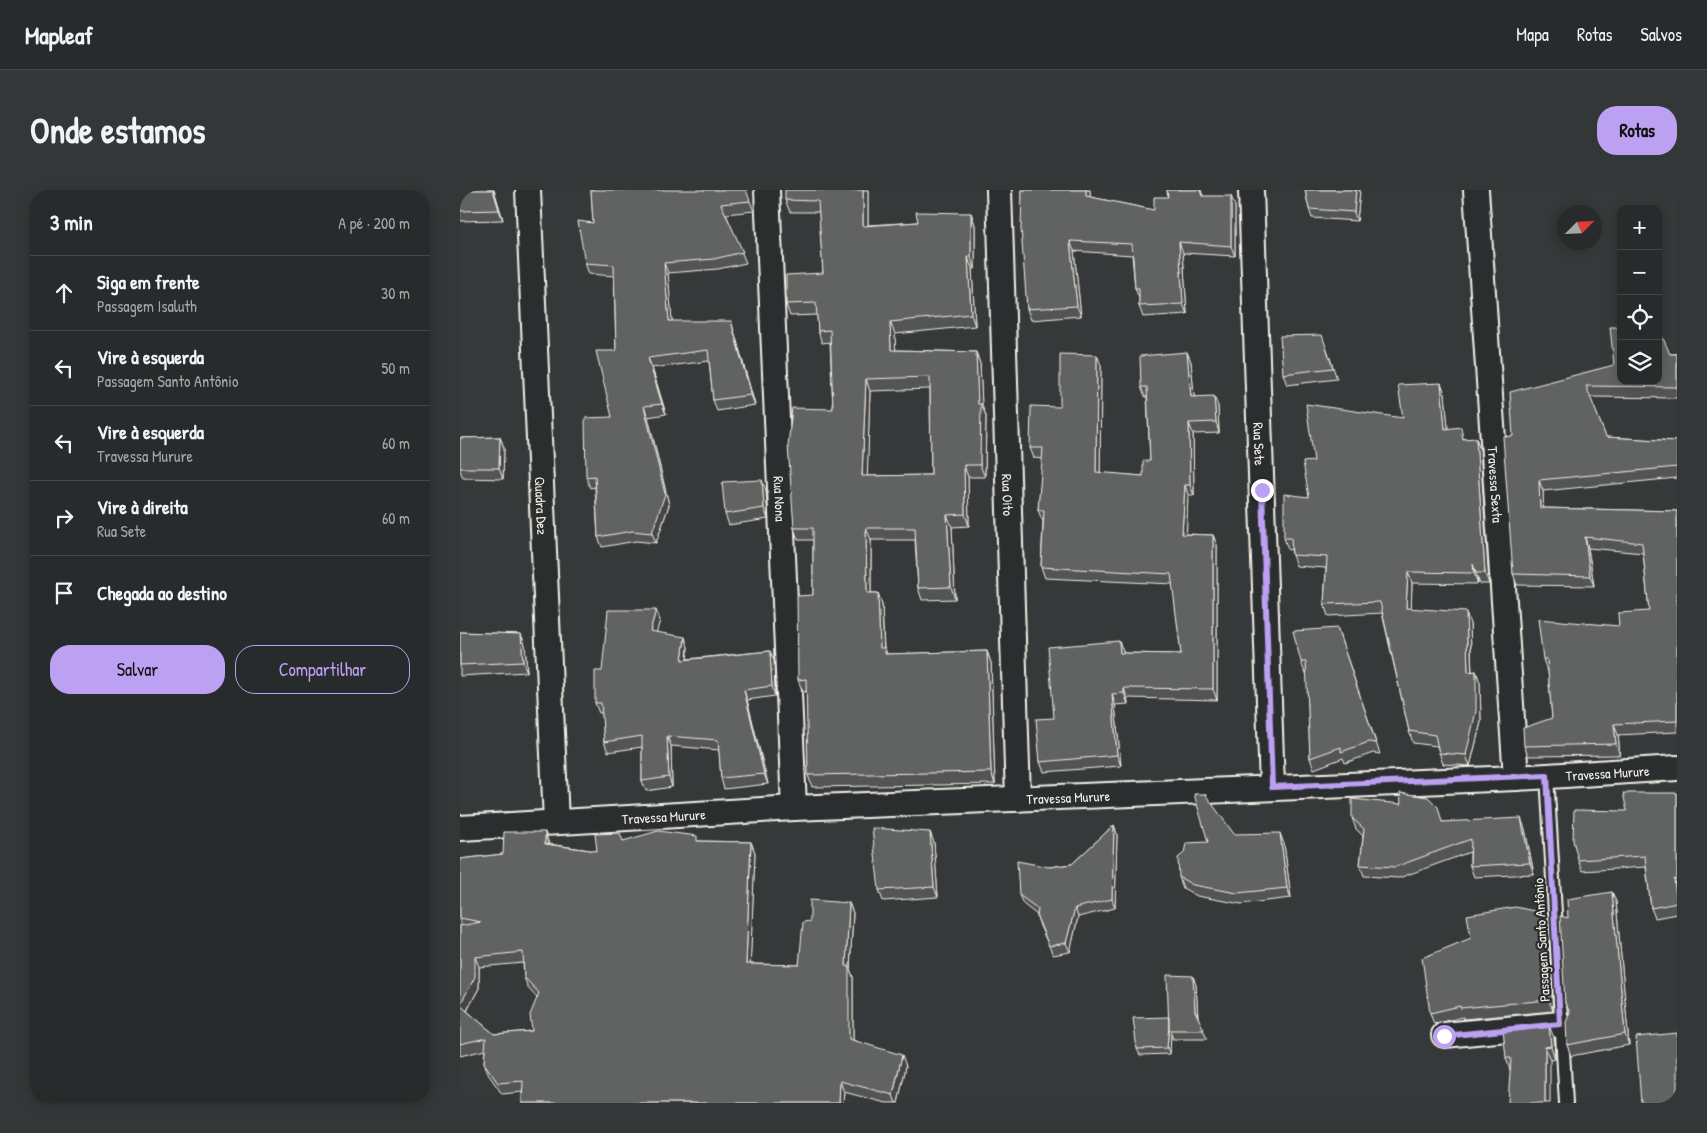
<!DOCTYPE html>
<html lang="pt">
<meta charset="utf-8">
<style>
:root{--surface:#282b2b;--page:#343737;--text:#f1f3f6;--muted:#a5a7a9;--line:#444747;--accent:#bca0f2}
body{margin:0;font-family:"Patrick Hand",sans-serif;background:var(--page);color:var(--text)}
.controls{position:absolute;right:15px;top:15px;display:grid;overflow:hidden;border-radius:10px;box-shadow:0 2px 12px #0003}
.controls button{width:45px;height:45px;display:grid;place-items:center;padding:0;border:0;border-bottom:1px solid var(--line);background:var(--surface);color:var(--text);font:25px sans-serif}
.compass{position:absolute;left:1097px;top:15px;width:45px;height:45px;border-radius:50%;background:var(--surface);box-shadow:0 2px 12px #0003;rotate:66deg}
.stop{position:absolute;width:15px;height:15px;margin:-11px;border:4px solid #bca0f2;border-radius:50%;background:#fff}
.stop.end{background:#bca0f2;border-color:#fff;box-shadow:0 1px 5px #0008}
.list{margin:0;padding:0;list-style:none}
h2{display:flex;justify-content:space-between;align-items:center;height:65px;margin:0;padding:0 20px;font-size:21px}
h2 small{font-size:16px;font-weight:400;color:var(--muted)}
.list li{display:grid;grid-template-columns:32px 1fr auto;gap:15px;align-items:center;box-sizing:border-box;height:75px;padding:0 20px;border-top:1px solid var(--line)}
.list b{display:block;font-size:19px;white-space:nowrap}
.list p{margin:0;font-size:16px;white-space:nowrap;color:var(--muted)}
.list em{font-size:16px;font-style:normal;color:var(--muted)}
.actions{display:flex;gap:10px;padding:15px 20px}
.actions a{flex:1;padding:11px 0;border:1px solid var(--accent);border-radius:20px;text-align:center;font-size:18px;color:var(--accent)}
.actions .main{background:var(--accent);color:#111}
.icon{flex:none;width:28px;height:28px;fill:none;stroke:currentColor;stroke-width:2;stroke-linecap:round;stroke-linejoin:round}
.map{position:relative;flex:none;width:1217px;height:913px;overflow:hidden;border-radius:20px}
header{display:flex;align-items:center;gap:30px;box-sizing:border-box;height:70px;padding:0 25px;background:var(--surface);border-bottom:1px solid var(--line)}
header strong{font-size:24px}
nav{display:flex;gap:28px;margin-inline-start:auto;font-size:18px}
.intro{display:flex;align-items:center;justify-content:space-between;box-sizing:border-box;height:120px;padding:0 30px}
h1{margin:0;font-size:35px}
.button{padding:12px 22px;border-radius:20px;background:var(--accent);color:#111;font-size:18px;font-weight:700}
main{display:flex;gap:30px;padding:0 30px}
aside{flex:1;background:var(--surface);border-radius:20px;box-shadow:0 2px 12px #0003}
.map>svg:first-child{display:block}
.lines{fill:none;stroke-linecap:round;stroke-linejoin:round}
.lane-casing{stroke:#f4f1e8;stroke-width:16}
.street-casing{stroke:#f4f1e8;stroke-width:28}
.lane{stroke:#2a2d2e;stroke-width:12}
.street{stroke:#2a2d2e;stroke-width:24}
.wall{fill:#535554;stroke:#f4f1e8;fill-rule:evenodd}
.shaded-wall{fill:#444545;stroke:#f4f1e8}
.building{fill:#616362;stroke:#f4f1e8;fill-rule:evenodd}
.route{stroke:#bca0f2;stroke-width:6}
.labels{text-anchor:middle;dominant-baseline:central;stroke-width:4.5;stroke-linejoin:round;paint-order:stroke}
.street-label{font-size:14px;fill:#f4f1e8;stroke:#2a2d2e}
</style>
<header>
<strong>Mapleaf</strong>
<nav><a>Mapa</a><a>Rotas</a><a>Salvos</a></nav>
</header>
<div class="intro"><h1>Onde estamos</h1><a class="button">Rotas</a></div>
<main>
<aside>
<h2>3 min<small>A pé · 200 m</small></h2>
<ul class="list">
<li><svg class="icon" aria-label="ahead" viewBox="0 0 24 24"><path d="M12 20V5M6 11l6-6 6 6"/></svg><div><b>Siga em frente</b><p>Passagem Isaluth</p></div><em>30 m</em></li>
<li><svg class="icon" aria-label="left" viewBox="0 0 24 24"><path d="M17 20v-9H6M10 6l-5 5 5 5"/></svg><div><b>Vire à esquerda</b><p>Passagem Santo Antônio</p></div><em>50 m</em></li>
<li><svg class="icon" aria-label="left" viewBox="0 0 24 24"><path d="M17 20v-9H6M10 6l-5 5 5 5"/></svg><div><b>Vire à esquerda</b><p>Travessa Murure</p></div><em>60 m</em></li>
<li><svg class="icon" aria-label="right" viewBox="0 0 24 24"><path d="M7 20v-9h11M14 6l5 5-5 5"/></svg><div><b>Vire à direita</b><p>Rua Sete</p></div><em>60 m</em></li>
<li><svg class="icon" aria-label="arrive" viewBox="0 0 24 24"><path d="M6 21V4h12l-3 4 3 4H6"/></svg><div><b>Chegada ao destino</b></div></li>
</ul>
<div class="actions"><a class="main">Salvar</a><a>Compartilhar</a></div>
</aside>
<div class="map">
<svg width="1217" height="913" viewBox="0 0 1217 913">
<rect width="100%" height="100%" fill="#363939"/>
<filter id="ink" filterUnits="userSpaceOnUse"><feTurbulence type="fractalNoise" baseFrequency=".02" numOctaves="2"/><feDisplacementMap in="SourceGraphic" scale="10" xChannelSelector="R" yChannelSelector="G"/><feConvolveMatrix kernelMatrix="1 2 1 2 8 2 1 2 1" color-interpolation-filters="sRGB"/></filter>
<g filter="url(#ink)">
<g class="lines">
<defs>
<path id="lane" d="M1087,585l19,328"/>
<g id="street">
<path id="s1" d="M68,0l28,632"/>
<path id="s2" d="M307,0l27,618"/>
<path id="s3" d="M539,0l19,609"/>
<path id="s4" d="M791,0l21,597"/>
<path id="s5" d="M1016,0l40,588"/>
<path id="s6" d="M0,638l334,-20 722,-30 161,-10"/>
<path d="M984,845l116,-11"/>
</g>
</defs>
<use href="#lane" class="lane-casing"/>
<use href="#street" class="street-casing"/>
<use href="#lane" class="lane"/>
<use href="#street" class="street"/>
</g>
<path class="wall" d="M0,0h34l9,30 -43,1z
M131,0l159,11 4,10 -28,3 20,49 -28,6 -50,4 4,48 62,10 21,74 -38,6 -4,-11 -4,-39 -57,7 14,46 -18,3 21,88 -13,38 -20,-2 -34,6 -4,-10 -3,-50 -5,1 -4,-11 26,-60 4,-66 -2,-75 -25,-2 -4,-11 8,-40z
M408,0v35l50,-3 53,-9 4,12v44h-3l3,57 -80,8v16l81,2 4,12 2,42 4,10 -1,61h-17l1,49 -17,1 3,72 -33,1 -4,-12 -3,-48h-44v53h7l4,12 2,43h1l2,6 100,-3 4,12 4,121 -183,3 -4,-12 -1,-84 -4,1 -5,-12 15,-85v-55h-15l-4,-12 39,-119 -3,-67 -8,1 -4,-12 -1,-16 -27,1 -4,-12 37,-31 -4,-61h-29l-5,-12zM470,199l1,86 -64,1 3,-85z
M562,0h68v7l64,13 14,-13 -1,-7h34l2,6 32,10v50l-52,-3 4,61 -44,3 -4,-11v-8l-4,-10 -3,-33 -58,-4 7,65 -50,4 -4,-11z
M845,0h55l-3,31 -45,-3 -3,-9z
M866,156l11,33 -50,6 -4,-11z
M727,162l4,10 3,34 24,10 1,27 -26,1 1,61h-6l-2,39 27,1 4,10v155l-90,-2 1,6 -13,1 6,61 -77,6 -4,-10 14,-44 69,-67v2l58,1 -8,-70 -128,-6 -4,-11 2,-47h-1l-4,-10 5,-51 -9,-1 -4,-10 30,-41 41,-42 -1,108 43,3 7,-15 -3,-64h-2l-4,-10z
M1210,164h7v44l-87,-1 16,40 71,4v37l-134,13v17l134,3v221l-59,3 2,20 -92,1 -4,-10 28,-28 -4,-48h-1l-4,-11 76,-33 30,-15 -6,-58 -55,-5 6,38 -77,-1 -4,-11v-138l101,-71z
M981,193l4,11 3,35 17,10 11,-1 4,12 9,134h-9l-3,-7 1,7 -66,-1 -1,25 59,16 2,48 4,-1 4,12 1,39 -11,44 -27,-2 -6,-18 -24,-3 -4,-12 -27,-118 -54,3 -4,-12 2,-36 -30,-2 -4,-11 -1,-6 -3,1 -4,-12 25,-41 5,-36 89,-43z
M40,247l4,11 -1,31 -40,-1 -3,-8v-32z
M306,301l2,28 -39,6 -4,-11z
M200,430l-4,12 32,15 -1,12 83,-8 4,10 1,35 -28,4 21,84 -44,5 -3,-11 -2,-28 -48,-4 1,41 -26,4 -4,-10v-34l-34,5 -4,-10 -2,-29h-3l-4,-10 7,-32z
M877,438l43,126 -7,-1 -28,10 -2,-5 -29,11 -4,-11 -3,-85h-2l-4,-11z
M0,442l61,2 4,11 2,27 -67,4z
M1217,603v121l-22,4 -4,-10 -5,-41 -64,4 -4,-11 49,-49z
M892,628l91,4 82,7 9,45 -60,3 -4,-11v-14l-71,26 -35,-2 -4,-11 3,-29 -7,-7z
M654,635l3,9 -2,74 -37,9 -8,35 -17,3 -13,-29 -3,-9v-2l-14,-11 -4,-9 30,-28 23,-3z
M85,642l4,12 48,7 26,-10h76l52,1 4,11 -5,111 49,1 11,-44 39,-18 4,10 -3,56 3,8v63l53,26 -8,37h-12l-42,-11 -1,11h-321v-11l-20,2 -14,-20 -4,-11 1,-13 -25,6v-197l43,-5zM63,773l1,14 4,11 9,10 -5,33 -38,3 -27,-23 12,-23v-21z
M470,642l4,11 4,54 -55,4 -4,-11z
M748,652l76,2 7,54 -50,6 -44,-8 -14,-8 -4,-11z
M1152,702l4,10 13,143 -58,11 -4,-11 2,-31 -4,-11 3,-85z
M1084,723l3,11 6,87 -89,8 -1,-2 -29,7 -4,-11z
M736,795l2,33 9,21h-34l-2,-5 -1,20 -30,1 -3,-6 32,-32z
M1094,848l1,21 -45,11 -4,-12z"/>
<path class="shaded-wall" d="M33,0h1l9,30 -4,-10z
M403,0h5v47l-5,-11z
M626,0h4v17l-4,-11z
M896,0h4l-3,31 -3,-9z
M771,6l4,10v50l-4,-10z
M511,23l4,12v44l-4,-12z
M610,51l4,10 7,65 -4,-10z
M719,52l4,11 4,61 -4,-10z
M508,67l4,12 3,57 -4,-12z
M204,73l4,10 5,59 -4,-11z
M271,131l3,10 21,74 -4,-10z
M430,132l5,12 1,28 -5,-12z
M516,162l4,12 2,42 4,10 -1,61 -5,-12z
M727,162l4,10 4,45 -4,-10z
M637,165l4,10 -1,118 -4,-11z
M188,168l4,10 14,46 -4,-10z
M406,189l4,12 -3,97 -5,-12z
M981,193l4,11 4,46 -4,-11z
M754,206l4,10 1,27 -3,-11z
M184,216l4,11 21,88 -13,38 -4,-10z
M729,233l4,11 1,61 -4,-10z
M40,247l4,11 -1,31 -4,-11z
M1016,248l4,12 9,134 -4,-11z
M504,275l4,12 1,49 -4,-12z
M302,290l4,11 2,28 -4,-11z
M1079,290l4,11 1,28 -4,-11z
M725,295l3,10 -2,50 -4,-11z
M487,325l5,12 3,72 -4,-12z
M406,338l5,12v65l-4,-12z
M753,345l4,10v155l-4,-11z
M1125,347l3,11 6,38 -4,-10z
M1013,374l4,13 1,7 -4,-11z
M948,382l4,11 -1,36 -5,-11z
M418,403l4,12 2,55 -4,-12z
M196,420l4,10 -6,21 -4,-10z
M1006,422l4,12 2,59 -4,-11z
M61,444l4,11 2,27 -4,-10z
M225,447l3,10 -2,23 -4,-10z
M659,451l4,10 1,13 -4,-11z
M310,461l4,10 1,35 -3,-10z
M527,461l4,12 4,121 -4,-12z
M1016,481l4,12 1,39 -11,44 -4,-11z
M664,498l3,10 1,6 -4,-11z
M284,500l3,10 21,84 -4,-10z
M652,504l3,11 6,61 -4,-11z
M1154,534l4,11 2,20 -4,-11z
M207,546l4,10 1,41 -3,-10z
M1061,628l4,11 9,45 -4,-11z
M654,635l3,9 -2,74 -3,-9z
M85,642l3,11 1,11 -4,-10z
M470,642l4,11 4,54 -4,-10z
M820,643l4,11 7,54 -4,-10z
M291,652l4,11 -5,121 -4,-10z
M1214,689l3,9v13z
M1152,702l4,10 13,143 -4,-11z
M389,713l4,10 -3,56 3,8v73l-4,-11 -3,-73z
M615,718l3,9 -8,35 -4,-9z
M1084,723l3,11 6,87 -4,-11z
M15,767l4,10v21l-15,28 -4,-11z
M733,786l3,9 2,35 -3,-9z
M710,827l-1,13 2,4 -1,20 -3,-6z
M1089,835l5,13 1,21 -4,-13z
M1085,857l5,13v43h-5z
M442,865l4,11 -8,37h-2l-3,-8z
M380,891l4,11 -1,11h-4z"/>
<path class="building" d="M0,0h33l6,20 -39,1z
M131,0h155l4,11 -29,3 22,48 -29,7 -50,4 5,58h62l20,74 -38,5 -5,-50 -60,8 14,46 -18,2 21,88 -13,39 -20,-2 -34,6 -3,-61 -9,1 -1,-59 27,-1 -16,-66h20l-2,-86 -29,-2 -7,-42 15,2z
M325,0h78v36l55,-4 -2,-10 55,1v44h-3l3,57 -81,8 1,28 85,2 2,52h3l-1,61h-16l1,49 -18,1 4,72 -33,1 -3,-60h-49l1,65h11l2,55h5v6l102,-3 4,121 -183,3 -2,-96 -8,1 -1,-84 16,-1v-67h-19l-6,-82 4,-38 41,1 -3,-79 -12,1 -2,-28 -30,1v-29l37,-2 -5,-72 -33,-1zM470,187l1,98 -69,1 4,-97z
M562,0h64v6l68,14v-13h14l-1,-7h33l2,6h29v50l-52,-4 4,62 -44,2v-18h-4l-3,-44 -62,-3 7,65 -50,3 -6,-80z
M845,0h51l-2,22 -45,-3z
M1150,137h11v54h37v-54l12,27h7v33l-91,-1 20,51 71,4v26l-138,13 1,28 137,3v210l-63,3 2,20 -92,2 -1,-18 29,-10 -5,-59h-4l-5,-40 81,7 -1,-13 31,-2 -7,-68 -57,-6 5,39 -77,-2 -10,-137 10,-1 -3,-44 104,-27z
M862,145l11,33 -50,6 -3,-38z
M727,162l4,45 23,-1 2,26 -27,1 1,62h-5l-3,49 31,1v154l-89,-1v5l-12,1 5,61 -77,7 -4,-43 18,-1 -6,-71 71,-6 1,12 61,1 -10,-80 -130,-7 3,-57h-6l5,-62h-13l1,-42 29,1v-53l37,1 -1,117 47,4v-15h7l-3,-74h-6l-1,-31z
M981,193l4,46 16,-2 2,12 13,-1 9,135h-9l-3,-9 1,9 -66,-1 -2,36 60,4 2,60 8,-1v40l-10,44 -27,-2 -4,-18 -26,-4 -29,-129 -56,2 3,-47 -35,-2 -1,-17h-7v-44l25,3 -6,-35 11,-1 -8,-57 97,14 -5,-33z
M40,247l-1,31h-39v-30z
M302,290l2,28 -39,6 -3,-32z
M148,420h48l-6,21 35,6 -3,23 88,-9 2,35 -28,4 20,84 -43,4 -3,-38 -51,-4 2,41 -27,4v-45l-38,6 -3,-39h-6v-32h7z
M877,438l39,115 -7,-1 -28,10v-5l-31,11 -4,-96h-5l-8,-31z
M0,442l61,2 2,28 -63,3z
M940,603l28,4 10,10 4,15 79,-4 9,45 -60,3 1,-27 -76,28 -35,-2 4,-36 -12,-11v-19l49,5z
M1163,603h54v87l-3,-1 3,24 -26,5 -6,-52 -67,4 -5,-20 1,-30 53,1z
M734,604h11l29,40 46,-1 7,55 -50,5 -44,-8 -14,-8 -1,-19 6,-5 2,-10 22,-1z
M654,635l-2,74 -37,9 -9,35 -17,3 -12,-29 1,-8 -19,-14 -2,-34 32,6 23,-3z
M412,638l58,4 4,55 -55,3z
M198,641l39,5v5l54,1 -5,122 53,1 4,-43 7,-1v-21l39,3 -3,63h3v73l53,16 -9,40 -53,-14 -1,22h-317l1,-22 -25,2 -14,-20 2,-25 -26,6v-118l21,-4 -21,-4v-59l43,-5 1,-22h41v12l52,7 -2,-17 25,-1 3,8zM63,762l1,25 15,16 -9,22 2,16 -38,3 -34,-29 15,-28v-20z
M1152,702l13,142 -58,11 -1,-23 4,-10 -5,-9 -5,-87 8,2 -1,-19z
M1055,717l29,6 5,87 -89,8v-2l-30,7 -8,-55 49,-20 -4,-23z
M707,785l26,1 2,35 9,19h-35z
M709,827v8l-2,23 -30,1 -4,-31z
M1089,835l2,21 -6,1v56h-37l3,-45h-5l-3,-28z
M1217,843v70h-36l-5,-66z"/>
</g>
<g class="lines" filter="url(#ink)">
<path class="route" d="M802,300l10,297 275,-12 13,249 -116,12"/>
</g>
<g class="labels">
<g class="street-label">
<text stroke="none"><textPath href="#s4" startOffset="254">Rua Sete</textPath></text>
<text stroke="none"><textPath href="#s5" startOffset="295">Travessa Sexta</textPath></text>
<text stroke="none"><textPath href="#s3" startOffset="305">Rua Oito</textPath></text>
<text stroke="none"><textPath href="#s2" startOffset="309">Rua Nona</textPath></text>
<text stroke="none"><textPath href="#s1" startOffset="316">Quadra Dez</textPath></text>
<text stroke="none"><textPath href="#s6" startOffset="1149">Travessa Murure</textPath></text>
<text stroke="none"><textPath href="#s6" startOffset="609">Travessa Murure</textPath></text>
<text stroke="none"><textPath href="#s6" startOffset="204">Travessa Murure</textPath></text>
<text transform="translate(1081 750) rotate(-93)">Passagem Santo Antônio</text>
</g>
</g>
</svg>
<div class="controls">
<button>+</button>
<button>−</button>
<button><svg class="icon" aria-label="locate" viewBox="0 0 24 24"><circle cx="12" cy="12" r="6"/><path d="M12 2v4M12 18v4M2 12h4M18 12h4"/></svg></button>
<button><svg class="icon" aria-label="layers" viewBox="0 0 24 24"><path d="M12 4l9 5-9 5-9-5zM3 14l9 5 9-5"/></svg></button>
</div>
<svg class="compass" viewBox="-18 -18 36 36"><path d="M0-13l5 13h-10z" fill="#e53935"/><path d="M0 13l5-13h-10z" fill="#a5a7a9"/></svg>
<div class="stop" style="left:984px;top:846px"></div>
<div class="stop end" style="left:802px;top:300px"></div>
</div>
</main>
